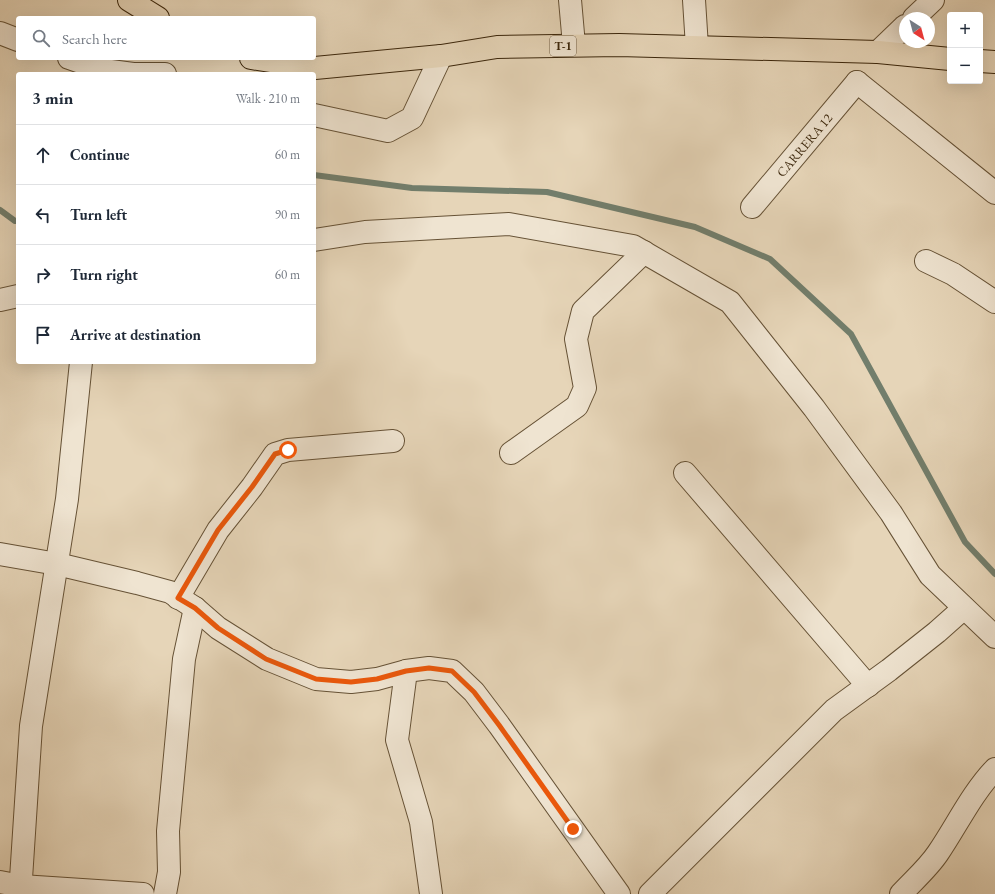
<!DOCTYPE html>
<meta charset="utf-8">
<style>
:root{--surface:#fff;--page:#f6f6f7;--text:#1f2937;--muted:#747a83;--line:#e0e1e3}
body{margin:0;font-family:"EB Garamond",serif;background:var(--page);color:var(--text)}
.controls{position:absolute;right:12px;top:12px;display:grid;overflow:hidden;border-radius:4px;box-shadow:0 4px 16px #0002}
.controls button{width:36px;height:36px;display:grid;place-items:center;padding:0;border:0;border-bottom:1px solid var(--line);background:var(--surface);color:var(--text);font:20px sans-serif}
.compass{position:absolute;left:899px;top:12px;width:36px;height:36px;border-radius:50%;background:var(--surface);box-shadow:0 4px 16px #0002;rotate:144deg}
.stop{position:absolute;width:12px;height:12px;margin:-9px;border:3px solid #ea580c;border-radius:50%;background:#fff}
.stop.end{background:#ea580c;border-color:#fff;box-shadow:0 1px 4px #0008}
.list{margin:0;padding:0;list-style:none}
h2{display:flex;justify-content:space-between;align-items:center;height:52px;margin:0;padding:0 16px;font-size:17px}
h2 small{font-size:13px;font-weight:400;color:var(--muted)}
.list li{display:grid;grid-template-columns:26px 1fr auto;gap:12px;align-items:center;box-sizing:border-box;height:60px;padding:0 16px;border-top:1px solid var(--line)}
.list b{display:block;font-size:15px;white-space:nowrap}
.list em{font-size:13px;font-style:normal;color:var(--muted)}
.icon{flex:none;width:22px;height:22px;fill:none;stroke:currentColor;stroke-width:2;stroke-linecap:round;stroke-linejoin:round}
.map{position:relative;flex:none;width:995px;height:894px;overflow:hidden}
.search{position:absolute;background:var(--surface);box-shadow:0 4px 16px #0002;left:16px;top:16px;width:300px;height:44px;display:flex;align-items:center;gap:10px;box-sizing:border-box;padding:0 14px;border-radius:4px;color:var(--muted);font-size:15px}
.panel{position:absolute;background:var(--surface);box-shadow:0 4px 16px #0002;left:16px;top:72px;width:300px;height:292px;border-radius:4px}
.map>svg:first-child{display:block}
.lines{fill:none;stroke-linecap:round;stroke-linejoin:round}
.stream{stroke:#727e6c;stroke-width:6}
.minor-casing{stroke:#665236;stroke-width:24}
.highway-casing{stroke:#3b260b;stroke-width:24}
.minor{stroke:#efe4d1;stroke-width:22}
.highway{stroke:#e6d5b8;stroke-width:22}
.route{stroke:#ea580c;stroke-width:5}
.labels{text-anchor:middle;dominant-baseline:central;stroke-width:3;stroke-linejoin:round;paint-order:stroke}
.shield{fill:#efe4d1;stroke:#715f46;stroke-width:1}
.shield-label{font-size:12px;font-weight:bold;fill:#3b260b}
.street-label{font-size:13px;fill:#3b260b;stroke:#efe4d1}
</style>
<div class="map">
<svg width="995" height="894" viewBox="0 0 995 894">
<rect width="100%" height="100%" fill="#e6d5b8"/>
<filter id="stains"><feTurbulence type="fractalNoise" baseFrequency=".005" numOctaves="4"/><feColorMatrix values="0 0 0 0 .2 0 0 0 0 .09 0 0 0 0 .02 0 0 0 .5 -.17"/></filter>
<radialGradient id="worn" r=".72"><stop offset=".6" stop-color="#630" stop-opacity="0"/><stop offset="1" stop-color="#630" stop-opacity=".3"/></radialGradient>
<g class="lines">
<path class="stream" d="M314,175l98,13 135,4 148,35 75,32 81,75 114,208 30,32
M0,210l15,11h3"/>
<defs>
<g id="minor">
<path d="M570,0l4,45"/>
<path d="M694,0l3,47"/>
<path d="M914,18l19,-18"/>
<path d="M0,33l18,7"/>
<path d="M878,52l27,-26"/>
<path d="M69,58l34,12 30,4h32"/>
<path d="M857,82l138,111"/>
<path d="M314,115l74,16 24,-13 29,-62"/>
<path id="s1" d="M752,207l105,-125"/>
<path d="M314,240l51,-8 144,-8 124,22 97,56 84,106 77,105 39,62 65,62"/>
<path d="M926,261l27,13 42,28"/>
<path d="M0,300l18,-4"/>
<path d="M511,453l66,-47 8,-18 -9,-49 7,-28 61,-59"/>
<path d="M685,473l183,213"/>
<path d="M0,554l57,10 80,19 33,9 25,16 23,20 49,31 49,20 35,3 26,-3 29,-8 23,-3 23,3 22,21 25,33 120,169"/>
<path d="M178,598l40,-68 34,-43 23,-33 13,-4 105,-9"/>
<path d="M406,671l-9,69 24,82 10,72"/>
<path d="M0,882l21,4 122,8"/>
<path d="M20,894l11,-168 36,-227 14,-137"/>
<path d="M165,894l4,-22 -1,-41 16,-172 11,-51"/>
<path d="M650,894l184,-184 55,-40 48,-38 27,-24"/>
<path d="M901,894c12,-13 27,-26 37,-41 19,-28 34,-60 57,-84"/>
</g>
<path id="highway" d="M129,0l29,18
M251,58l64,10 126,-12 56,-9 122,-2 259,7 72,7
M980,61l15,1"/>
</defs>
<use href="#minor" class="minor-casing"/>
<use href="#highway" class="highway-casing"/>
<use href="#minor" class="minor"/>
<use href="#highway" class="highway"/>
</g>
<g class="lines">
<path class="route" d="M288,450l-13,4 -23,33 -34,43 -40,68 17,10 23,20 48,31 50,20 35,3 26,-3 29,-8 23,-3 23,3 22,21 25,33 74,104"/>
</g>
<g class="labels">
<rect class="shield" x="550" y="36" width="26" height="20" rx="3"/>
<g class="shield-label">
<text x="563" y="46">T-1</text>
</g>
<g class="street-label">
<text stroke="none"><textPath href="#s1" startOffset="81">CARRERA 12</textPath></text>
</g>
</g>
<rect width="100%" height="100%" filter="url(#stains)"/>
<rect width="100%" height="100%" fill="url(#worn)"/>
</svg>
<div class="controls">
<button>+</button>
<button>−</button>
</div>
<svg class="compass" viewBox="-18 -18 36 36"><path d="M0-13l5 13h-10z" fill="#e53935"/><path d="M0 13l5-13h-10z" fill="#747a83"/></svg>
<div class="stop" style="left:288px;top:450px"></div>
<div class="stop end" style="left:573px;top:829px"></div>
<div class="search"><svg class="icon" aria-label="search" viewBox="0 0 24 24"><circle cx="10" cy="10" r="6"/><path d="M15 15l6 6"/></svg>Search here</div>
<section class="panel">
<h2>3 min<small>Walk · 210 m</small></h2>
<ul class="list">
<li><svg class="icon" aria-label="ahead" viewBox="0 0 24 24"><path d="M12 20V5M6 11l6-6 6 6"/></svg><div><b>Continue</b></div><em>60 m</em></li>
<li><svg class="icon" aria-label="left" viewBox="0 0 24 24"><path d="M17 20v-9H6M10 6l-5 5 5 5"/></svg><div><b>Turn left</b></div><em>90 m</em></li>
<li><svg class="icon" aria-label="right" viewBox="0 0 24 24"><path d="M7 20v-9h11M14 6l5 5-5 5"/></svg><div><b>Turn right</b></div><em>60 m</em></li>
<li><svg class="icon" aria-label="arrive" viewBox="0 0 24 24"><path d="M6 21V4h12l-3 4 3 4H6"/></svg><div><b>Arrive at destination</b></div></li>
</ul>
</section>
</div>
